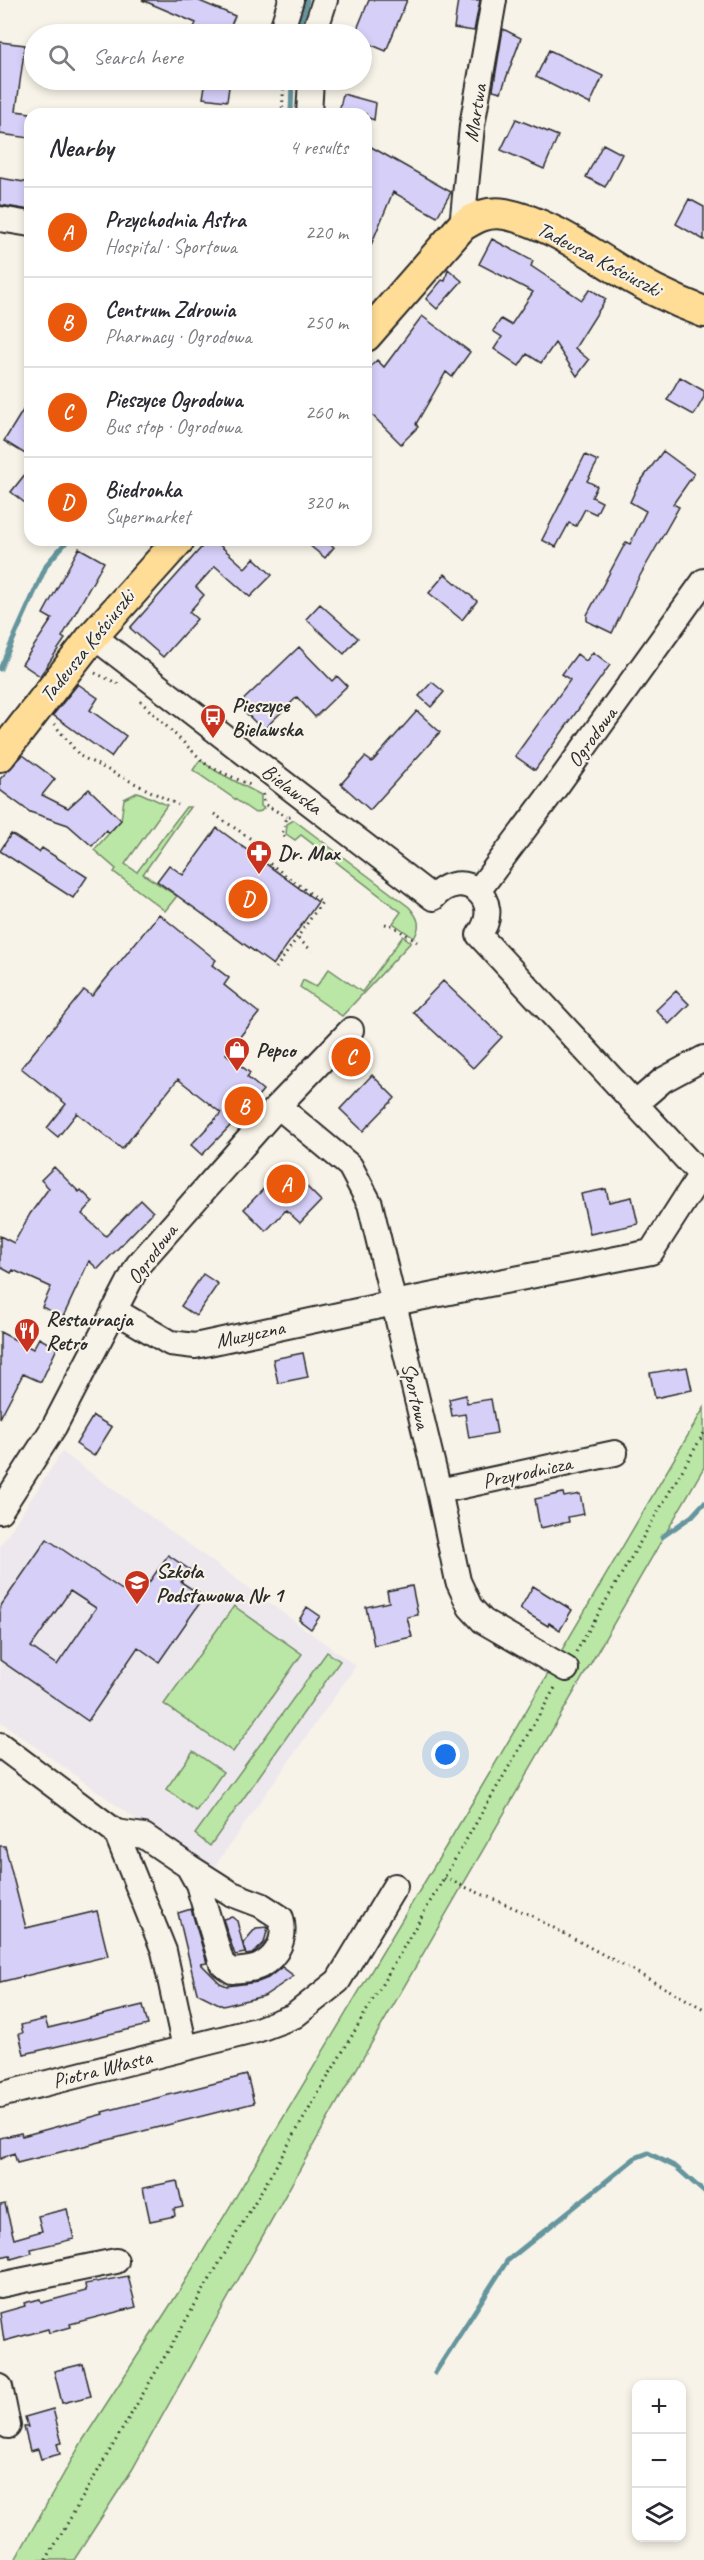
<!DOCTYPE html>
<meta charset="utf-8">
<style>
:root{--surface:#fff;--page:#f7f7f7;--text:#2b2b33;--muted:#7c7c81;--line:#e1e1e2;--accent:#ea580c}
body{margin:0;font-family:Caveat,sans-serif;background:var(--page);color:var(--text)}
.controls{position:absolute;right:18px;bottom:18px;display:grid;overflow:hidden;border-radius:12px;box-shadow:0 3px 9px #0003}
.controls button{width:54px;height:54px;display:grid;place-items:center;padding:0;border:0;border-bottom:2px solid var(--line);background:var(--surface);color:var(--text);font:30px sans-serif}
.you{position:absolute;left:446px;top:1755px;width:21px;height:21px;margin:-15px;border:4px solid #fff;border-radius:50%;background:#1a73e8;box-shadow:0 0 0 9px #1a73e833}
.badge{display:grid;place-items:center;width:39px;height:39px;border-radius:50%;background:var(--accent);color:#fff;font-size:20px;font-weight:700}
.pin{position:absolute;translate:-50% -50%;border:3px solid #fff;box-shadow:0 2px 6px #0006}
.list{margin:0;padding:0;list-style:none}
h2{display:flex;justify-content:space-between;align-items:center;height:78px;margin:0;padding:0 24px;font-size:26px}
h2 small{font-size:20px;font-weight:400;color:var(--muted)}
.list li{display:grid;grid-template-columns:39px 1fr auto;gap:18px;align-items:center;box-sizing:border-box;height:90px;padding:0 24px;border-top:2px solid var(--line)}
.list b{display:block;font-size:22px;white-space:nowrap}
.list p{margin:0;font-size:20px;white-space:nowrap;color:var(--muted)}
.list em{font-size:20px;font-style:normal;color:var(--muted)}
.icon{flex:none;width:33px;height:33px;fill:none;stroke:currentColor;stroke-width:2;stroke-linecap:round;stroke-linejoin:round}
.map{position:relative;flex:none;width:704px;height:2560px;overflow:hidden}
.search{position:absolute;background:var(--surface);box-shadow:0 3px 9px #0003;left:24px;top:24px;width:348px;height:66px;display:flex;align-items:center;gap:15px;box-sizing:border-box;padding:0 21px;border-radius:33px;color:var(--muted);font-size:22px}
.panel{position:absolute;background:var(--surface);box-shadow:0 3px 9px #0003;left:24px;top:108px;width:348px;height:438px;border-radius:18px}
.map>svg:first-child{display:block}
.built{fill:#ede8ed}
.green{fill:#bae7a5;stroke:#728968;stroke-width:1.5}
.lines{fill:none;stroke-linecap:round;stroke-linejoin:round}
.stream{stroke:#65959d;stroke-width:5}
.building{fill:#d6d0f9;stroke:#2b2b2b;stroke-width:1.5;fill-rule:evenodd}
.minor-casing{stroke:#2b2b2b;stroke-width:28}
.major-casing{stroke:#2b2b2b;stroke-width:34}
.path{stroke:#2b2b2b;stroke-width:3;stroke-dasharray:1.5 4.5;stroke-linecap:butt}
.minor{stroke:#f7f3e8;stroke-width:24}
.major{stroke:#ffdd96;stroke-width:30}
.labels{text-anchor:middle;dominant-baseline:central;stroke-width:4.5;stroke-linejoin:round;paint-order:stroke}
.street-label{font-size:21px;fill:#2b2b2b;stroke:#f7f3e8}
.poi-label{font-size:21px;font-weight:bold;fill:#2b2b2b;stroke:#f7f3e8;text-anchor:start}
</style>
<div class="map">
<svg width="704" height="2560" viewBox="0 0 704 2560">
<rect width="100%" height="100%" fill="#f7f3e8"/>
<filter id="ink" filterUnits="userSpaceOnUse"><feTurbulence type="fractalNoise" baseFrequency=".0167" numOctaves="2"/><feDisplacementMap in="SourceGraphic" scale="12" xChannelSelector="R" yChannelSelector="G"/><feConvolveMatrix kernelMatrix="1 2 1 2 8 2 1 2 1" color-interpolation-filters="sRGB"/></filter>
<g filter="url(#ink)">
<path class="built" d="M62,1452l294,214 -146,207 -210,-152v-175z"/>
<path class="green" d="M200,760l16,11 45,24v11l3,2 -3,3 -6,2 -62,-43z
M138,792l29,13 -42,59 12,8 49,-65h4l-47,67 34,22 -12,15 -51,-39 2,-3 -22,-19 27,-30 3,-21z
M294,820l115,87c9,10 13,18 5,31l-21,-15 8,-11 -100,-77 -6,5 -9,-6 1,-10z
M403,936l8,6 -69,74 -42,-29 3,-7 13,7 13,-18 33,23z
M704,1408v59l-370,641 -202,362 -58,90h-59l68,-120 95,-147 297,-495z
M234,1606l68,48 -69,98 -69,-48z
M327,1652l13,9 -130,185 -15,-12z
M193,1751l30,21 -27,39 -30,-22z"/>
<g class="lines">
<path class="stream" d="M298,34l9,-34
M291,114l1,-34
M0,669l47,-105 21,-24
M662,1537l30,-21 12,-13
M435,2373l72,-112 128,-103 13,-5 28,14 28,25"/>
</g>
<path class="building" d="M142,0h55l38,16 -8,18h-36l5,-11z
M369,0h38l-21,51 -24,-10v-7h-7z
M458,0h22l-6,31 -20,-3z
M503,29l18,9 -20,54 -8,-2z
M0,42l25,3 -9,66 14,2v25l-30,-4z
M549,50l54,26 -13,28 -54,-27z
M206,80h24l-3,21 -24,-3z
M343,94l33,9 -2,17 -8,-3v-3l-27,-2z
M516,119l42,17 -14,33 -43,-19z
M366,144l85,48 -14,25 -44,-25 -27,65z
M603,144l19,10 -17,33 -19,-10z
M0,178l30,5v27l-30,-5z
M689,199l15,8v33l-28,-16z
M492,239l41,22 -2,5 51,34 8,-11 16,10 -31,49 14,12 -12,16 -22,-33 -14,20 -14,-9 -8,12 -25,-17 8,-12 -9,-6 8,-12 10,6 22,-33 -54,-28z
M448,269l14,12 -25,28 -11,-10 16,-19 3,1z
M422,316l48,36 -18,25 -6,-5 -30,52 2,3 -17,17 -35,-35v-38l11,-11 7,7z
M680,377l24,14v6l-10,18 -27,-15z
M30,399v58l-26,-16z
M663,451l31,23 -21,30 6,3 -42,74 -25,52 -25,-12v-6l39,-73 4,2 16,-33 -16,-9 8,-17z
M585,455l13,6 -11,20 10,5 -5,11 10,5 -6,12 -11,-5 -9,17 -7,-3 -13,24 -14,-7z
M30,468v39l-19,-15z
M208,540h6l31,28 9,-10 18,17 -22,22 -35,-31 -19,21 8,8 -15,17 8,7 -34,38 -33,-29z
M303,540h22l9,7 -9,11z
M79,548l25,14 -42,75 3,2 -25,37 -18,-12 30,-45 -9,-5z
M445,574l32,27 -15,19 -33,-27z
M320,604l38,34 -14,16 -38,-35z
M299,647l33,34 5,-5 10,10 -32,31 -18,-20 -34,33 -25,-25z
M593,652l17,13 -75,105 -20,-14 55,-76 -8,-6 15,-20 9,7z
M432,682l12,10 -13,15 -12,-11z
M78,684l20,14 -8,12 36,26 -15,21 -58,-42z
M417,711l23,21 -70,78 -29,-26 24,-27 7,5z
M23,755l32,24 -13,16 26,13 21,-19 32,31 -12,13 -3,-3 -14,16 -24,-21 -38,-13 -30,-22v-11z
M217,828l101,74 -45,63 -116,-84 12,-16 14,10z
M11,834l28,18 3,-4 45,29 -14,21 -73,-47z
M159,914l57,46 -4,5 17,13 -5,7 35,28 -33,41 24,19 -3,4 16,13 -28,34 -2,-1 -31,32 -11,-10 30,-32 -43,-34 -56,70 -45,-36 -19,24 -11,-9 19,-24 -45,-36 63,-78 8,6z
M443,981l59,56 -29,31 -60,-56z
M676,991l13,13 -20,20 -13,-14z
M372,1075l23,23 -32,33 -23,-22z
M286,1166l35,35 -21,22 -14,-13 -20,21 -22,-22z
M54,1167l25,25 2,-2 12,12 -11,12 24,22 35,-36 12,12 -55,57 -9,-8 -26,56 -21,-10 9,-20 -38,-17 -2,3 -11,-6v-31l14,7 16,-29 19,-26 -8,-8z
M606,1189l3,13 23,-5 6,27 -48,10 -9,-40z
M203,1274l15,10 -22,32 -15,-10z
M0,1332l33,17 6,-11 18,10 -16,34 -18,-8 -23,44z
M303,1353l5,24 -30,6 -5,-24z
M687,1367l5,23 -37,8 -5,-25z
M466,1395l1,8 24,-4 6,34 -28,5 -4,-24 -13,2 -3,-17z
M93,1416l19,11 -18,29 -18,-12z
M563,1493l1,4 16,-3 4,20 -16,3 1,5 -29,6 -5,-29z
M47,1539l90,61 31,-45 22,15 -9,12 23,15 -45,65 -21,-15 -50,74 -88,-61v-53zM70,1591l26,17 -39,57 -26,-18z
M412,1586l6,29 -11,2 5,20 -38,8 -8,-38 23,-5 -2,-11z
M533,1586l39,24 -12,20 -11,-7 -1,3 -28,-17z
M307,1607l13,9 -9,13 -12,-9z
M0,1846h5l21,82 71,-17 11,45 -108,26z
M191,1909l16,54 -6,1 19,19 7,3 31,-4 10,-4 14,-11 12,9 -30,20 -41,10 -26,-13 -19,-80z
M232,1917l5,4 8,32 -10,2 -12,-36z
M268,1927l-4,16 -11,11 -7,1 -3,-12 13,-15z
M143,2005l5,20 -124,29 -5,-20 4,-1 -2,-8 24,-6 3,9z
M247,2075l7,28 -237,60 -3,-10 -14,6v-21l21,-5 1,3 81,-22 -1,-2z
M177,2181l6,26 -9,2 1,7 -25,5 -7,-33z
M5,2204l9,35 28,-8 -4,-15 29,-7 7,30 -43,10 1,4 -21,6 -1,-4 -10,2v-52z
M128,2276l8,31 -66,17 1,3 -22,6 -1,-4 -44,12 -4,-28 25,-7 -1,-3 16,-4 1,4 45,-12 -1,-7z
M83,2364l8,32 -29,7 -8,-32z
M53,2409l9,34 -5,1 3,10 -19,5 -3,-10 -8,2 -6,-24h4l-3,-10z"/>
<g class="lines">
<defs>
<path id="minor" d="M286,34l-3,-8 8,-26
M314,34l11,-34
M309,114l2,-34
M0,219l30,5
M462,226l10,-100 22,-126
M93,636l340,262c29,-34 73,2 46,37l225,243
M478,891l80,-107 146,-203
M635,1104l28,-24 41,-22
M278,1106l72,60 20,38 69,287 19,90 12,26 13,14 83,48
M114,1310l56,33 25,3 199,-43 257,-51 50,-78
M439,1491l176,-38
M0,1511l54,-84 84,-162 140,-159 73,-76
M0,1745l116,87 48,119 21,97
M116,1832l28,4 44,30 10,18 24,80 10,7c8,-1 21,-1 28,-5 19,-11 26,-29 21,-48l-20,-13 -29,-11 -44,-28
M0,2095l257,-65 37,-14 44,-35 57,-95
M0,2285l116,-24
M0,2387l8,39"/>
<path id="major" d="M366,336l96,-110c14,-9 26,-15 43,-12 37,7 72,30 104,50 29,19 63,36 95,48
M0,756l93,-120 86,-96"/>
</defs>
<use href="#minor" class="minor-casing"/>
<use href="#major" class="major-casing"/>
<path class="path" d="M282,114l2,-34
M95,673l24,11
M140,701l68,65 42,19
M54,724l26,32 98,49
M263,794l1,10 23,13
M214,814l46,31 6,9v7l56,41 -46,66
M285,837l-3,-3 5,-17h7
M385,924l8,2 24,16
M294,935l18,16
M576,1652l128,-219
M444,1878l84,36 176,95
M46,2560l510,-874"/>
<use href="#minor" class="minor"/>
<use href="#major" class="major"/>
</g>
</g>
<defs>
<symbol id="bus-pin" viewBox="-11 -11 22 30"><path d="M0 17L-7.5 6A9.5 9.5 0 1 1 7.5 6Z" fill="#c8321e" stroke="#f7f3e8"/><path d="M-5-6H5V4H4V6H2V4H-2V6H-4V4H-5ZM-3.5-4V0h7V-4ZM-3.5 1.2v1.5H-2V1.2ZM2 1.2v1.5H3.5V1.2Z" fill="#fff"/></symbol>
<symbol id="pharmacy-pin" viewBox="-11 -11 22 30"><path d="M0 17L-7.5 6A9.5 9.5 0 1 1 7.5 6Z" fill="#c8321e" stroke="#f7f3e8"/><path d="M-2-6h4v4h4v4h-4v4h-4v-4h-4v-4h4Z" fill="#fff"/></symbol>
<symbol id="shop-pin" viewBox="-11 -11 22 30"><path d="M0 17L-7.5 6A9.5 9.5 0 1 1 7.5 6Z" fill="#c8321e" stroke="#f7f3e8"/><path d="M-5-2.5h2.3a2.7 3.5 0 0 1 5.4 0H5L5.5 6h-11ZM-1.5-2.5h3a1.5 2.3 0 0 0-3 0Z" fill="#fff"/></symbol>
<symbol id="restaurant-pin" viewBox="-11 -11 22 30"><path d="M0 17L-7.5 6A9.5 9.5 0 1 1 7.5 6Z" fill="#c8321e" stroke="#f7f3e8"/><path d="M-5-6h1v4h1v-4h1v4h1v-4h1v5L-1.5 .5V6h-2V.5L-5-1ZM5-6V6H3V1.5H1.5Q1.5-4 5-6Z" fill="#fff"/></symbol>
<symbol id="school-pin" viewBox="-11 -11 22 30"><path d="M0 17L-7.5 6A9.5 9.5 0 1 1 7.5 6Z" fill="#c8321e" stroke="#f7f3e8"/><path d="M0-5L7-2L0 1L-7-2ZM-4 1L0 2.5L4 1V4Q0 6-4 4Z" fill="#fff"/></symbol>
</defs>
<g fill-rule="evenodd">
<use href="#bus-pin" x="198" y="702" width="30" height="40"/>
<use href="#pharmacy-pin" x="244" y="838" width="30" height="40"/>
<use href="#shop-pin" x="222" y="1035" width="30" height="40"/>
<use href="#restaurant-pin" x="12" y="1316" width="30" height="40"/>
<use href="#school-pin" x="122" y="1568" width="30" height="40"/>
</g>
<g class="labels">
<g class="street-label">
<text transform="translate(475 113) rotate(-81)">Martwa</text>
<text transform="translate(599 259) rotate(28)">Tadeusza Kościuszki</text>
<text transform="translate(87 646) rotate(-51)">Tadeusza Kościuszki</text>
<text transform="translate(592 737) rotate(-54)">Ogrodowa</text>
<text transform="translate(292 789) rotate(37)">Bielawska</text>
<text transform="translate(152 1254) rotate(-53)">Ogrodowa</text>
<text transform="translate(250 1334) rotate(-12)">Muzyczna</text>
<text transform="translate(416 1396) rotate(77)">Sportowa</text>
<text transform="translate(527 1472) rotate(-12)">Przyrodnicza</text>
<text transform="translate(102 2069) rotate(-14)">Piotra Własta</text>
</g>
<g class="poi-label">
<text x="232" y="705">Pieszyce<tspan x="232" dy="24">Bielawska</tspan></text>
<text x="278" y="853">Dr. Max</text>
<text x="256" y="1050">Pepco</text>
<text x="46" y="1319">Restauracja<tspan x="46" dy="24">Retro</tspan></text>
<text x="156" y="1571">Szkoła<tspan x="156" dy="24">Podstawowa Nr 1</tspan></text>
</g>
</g>
</svg>
<div class="controls">
<button>+</button>
<button>−</button>
<button><svg class="icon" aria-label="layers" viewBox="0 0 24 24"><path d="M12 4l9 5-9 5-9-5zM3 14l9 5 9-5"/></svg></button>
</div>
<div class="you"></div>
<div class="pin badge" style="left:286px;top:1184px">A</div>
<div class="pin badge" style="left:244px;top:1106px">B</div>
<div class="pin badge" style="left:351px;top:1057px">C</div>
<div class="pin badge" style="left:248px;top:899px">D</div>
<div class="search"><svg class="icon" aria-label="search" viewBox="0 0 24 24"><circle cx="10" cy="10" r="6"/><path d="M15 15l6 6"/></svg>Search here</div>
<section class="panel">
<h2>Nearby<small>4 results</small></h2>
<ul class="list">
<li><span class="badge">A</span><div><b>Przychodnia Astra</b><p>Hospital · Sportowa</p></div><em>220 m</em></li>
<li><span class="badge">B</span><div><b>Centrum Zdrowia</b><p>Pharmacy · Ogrodowa</p></div><em>250 m</em></li>
<li><span class="badge">C</span><div><b>Pieszyce Ogrodowa</b><p>Bus stop · Ogrodowa</p></div><em>260 m</em></li>
<li><span class="badge">D</span><div><b>Biedronka</b><p>Supermarket</p></div><em>320 m</em></li>
</ul>
</section>
</div>
